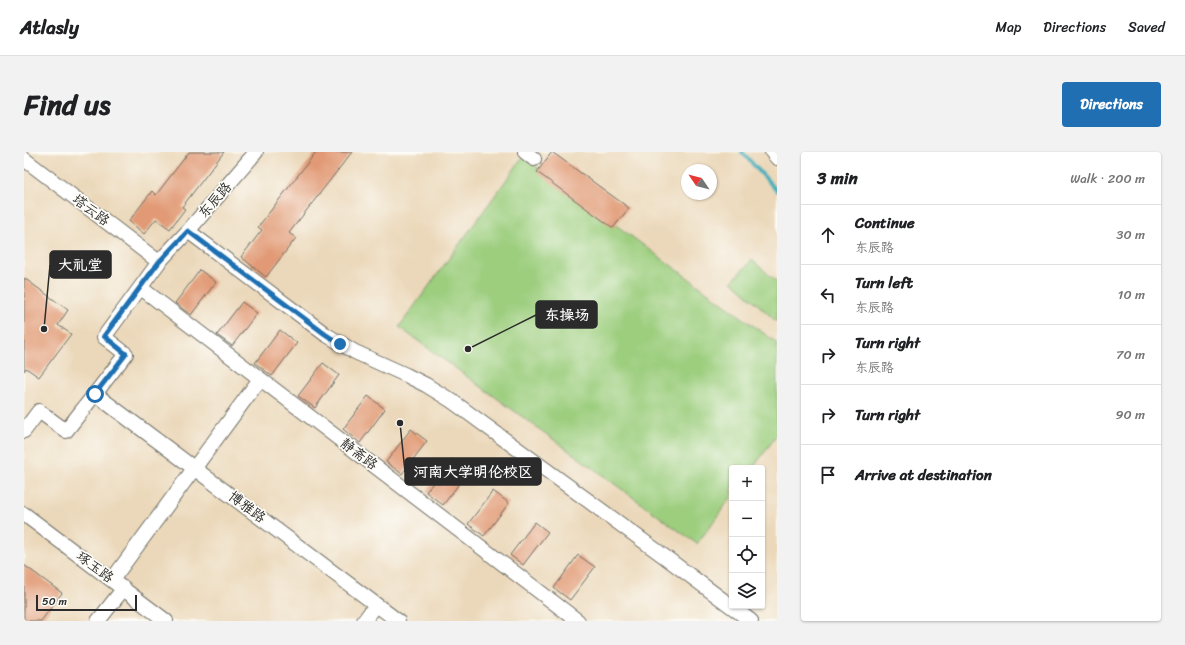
<!DOCTYPE html>
<meta charset="utf-8">
<style>
:root{--surface:#fff;--page:#f2f2f2;--text:#202124;--muted:#757577;--line:#e0e0e0;--accent:#1f6fb2}
body{margin:0;font-family:Sriracha,"LXGW WenKai TC",sans-serif;background:var(--page);color:var(--text)}
.controls{position:absolute;right:12px;bottom:12px;display:grid;overflow:hidden;border-radius:4px;box-shadow:0 1px 3px #0004}
.controls button{width:36px;height:36px;display:grid;place-items:center;padding:0;border:0;border-bottom:1px solid var(--line);background:var(--surface);color:var(--text);font:20px sans-serif}
.compass{position:absolute;left:657px;top:12px;width:36px;height:36px;border-radius:50%;background:var(--surface);box-shadow:0 1px 3px #0004;rotate:305deg}
.scale{position:absolute;left:12px;bottom:10px;width:101px;box-sizing:border-box;padding-left:4px;border:2px solid #2b2b2b;border-top:0;font-size:11px;line-height:14px;white-space:nowrap;color:#2b2b2b;-webkit-text-stroke:3px #fdfcf7;paint-order:stroke}
.stop{position:absolute;width:12px;height:12px;margin:-9px;border:3px solid #1f6fb2;border-radius:50%;background:#fff}
.stop.end{background:#1f6fb2;border-color:#fff;box-shadow:0 1px 4px #0008}
.list{margin:0;padding:0;list-style:none}
h2{display:flex;justify-content:space-between;align-items:center;height:52px;margin:0;padding:0 16px;font-size:17px}
h2 small{font-size:13px;font-weight:400;color:var(--muted)}
.list li{display:grid;grid-template-columns:26px 1fr auto;gap:12px;align-items:center;box-sizing:border-box;height:60px;padding:0 16px;border-top:1px solid var(--line)}
.list b{display:block;font-size:15px;white-space:nowrap}
.list p{margin:0;font-size:13px;white-space:nowrap;color:var(--muted)}
.list em{font-size:13px;font-style:normal;color:var(--muted)}
.icon{flex:none;width:22px;height:22px;fill:none;stroke:currentColor;stroke-width:2;stroke-linecap:round;stroke-linejoin:round}
.map{position:relative;flex:none;width:753px;height:469px;overflow:hidden;border-radius:4px}
header{display:flex;align-items:center;gap:24px;box-sizing:border-box;height:56px;padding:0 20px;background:var(--surface);border-bottom:1px solid var(--line)}
header strong{font-size:19px}
nav{display:flex;gap:22px;margin-inline-start:auto;font-size:14px}
.intro{display:flex;align-items:center;justify-content:space-between;box-sizing:border-box;height:96px;padding:0 24px}
h1{margin:0;font-size:28px}
.button{padding:10px 18px;border-radius:4px;background:var(--accent);color:#fff;font-size:14px;font-weight:700}
main{display:flex;gap:24px;padding:0 24px}
aside{flex:1;background:var(--surface);border-radius:4px;box-shadow:0 1px 3px #0004}
.map>svg:first-child{display:block}
.built{fill:#ebd8ba;fill-rule:evenodd}
.green{fill:#9cce7e;stroke:#647c54}
.lines{fill:none;stroke-linecap:round;stroke-linejoin:round}
.stream{stroke:#40afbc;stroke-width:4}
.building{fill:#e19a74}
.minor-casing{stroke:#6f6e65;stroke-width:16}
.minor{stroke:#fff;stroke-width:14}
.route{stroke:#1f6fb2;stroke-width:5}
.labels{text-anchor:middle;dominant-baseline:central;stroke-width:3.5;stroke-linejoin:round;paint-order:stroke}
.street-label{font-size:14px;fill:#2b2b2b;stroke:#fdfcf7}
.leader{fill:none;stroke:#2b2b2b;stroke-width:1.5}
.callout-dot{fill:#2b2b2b;stroke:#fdfcf7;stroke-width:1.5}
.callout{fill:#2b2b2b;stroke:#2b2b2b;stroke-width:1.5}
.callout-label{font-size:15px;text-anchor:middle;font-weight:bold;fill:#fff}
</style>
<header>
<strong>Atlasly</strong>
<nav><a>Map</a><a>Directions</a><a>Saved</a></nav>
</header>
<div class="intro"><h1>Find us</h1><a class="button">Directions</a></div>
<main>
<div class="map">
<svg width="753" height="469" viewBox="0 0 753 469">
<rect width="100%" height="100%" fill="#fdfcf7"/>
<filter id="ink" filterUnits="userSpaceOnUse"><feTurbulence type="fractalNoise" baseFrequency=".025" numOctaves="2"/><feDisplacementMap in="SourceGraphic" scale="8" xChannelSelector="R" yChannelSelector="G"/><feConvolveMatrix kernelMatrix="1 2 1 2 8 2 1 2 1" color-interpolation-filters="sRGB"/></filter>
<filter id="wash" filterUnits="userSpaceOnUse"><feTurbulence type="fractalNoise" baseFrequency=".012" numOctaves="4" result="noise"/><feDisplacementMap in="SourceGraphic" scale="16" xChannelSelector="R" yChannelSelector="G"/><feGaussianBlur stdDeviation="0.9" result="paint"/><feColorMatrix in="noise" values="0 0 0 0 0 0 0 0 0 0 0 0 0 0 0 0 0 1.4 0 .05"/><feComposite in="paint" operator="in"/></filter>
<g filter="url(#wash)">
<rect width="100%" height="100%" fill="#eeead2"/>
<path class="built" d="M0,0h753v469h-753v-250l2,-3 13,9 31,-43 -12,-9 10,-15 -44,-32zM663,18h24v24h-24zM708,316h30v138h-30z"/>
<path class="green" d="M499,5l254,186v92l-24,33h-21v28l-35,48 -298,-217z
M728,108l25,22v40l-45,-41z"/>
<g class="lines">
<path class="stream" d="M718,0l35,39"/>
</g>
<g id="blocks">
<path class="building" d="M165,0h35l-42,55 3,2 -15,20 -14,-10 -12,15 -15,-13 23,-30 4,4z
M292,0h36l-63,81 7,5 -30,39 -25,-20 21,-27 -4,-3z
M528,0l77,56 -16,20 -76,-56z
M176,118l16,12 -25,33 -16,-12z
M0,126l44,32 -10,15 13,9 -32,43 -13,-9 -2,3z
M218,150l15,11 -25,33 -15,-11z
M256,178l17,13 -25,33 -17,-13z
M299,211l16,12 -24,33 -17,-12z
M344,244l17,13 -25,34 -17,-14z
M387,277l16,12 -25,33 -16,-12z
M427,307l17,13 -25,33 -17,-13z
M469,339l16,12 -25,33 -16,-12z
M511,370l13,10 -25,33 -13,-10z
M554,403l17,12 -25,33 -16,-12z
M0,413l38,28 -21,28h-17z"/>
</g>
</g>
<g filter="url(#ink)">
<use href="#blocks" fill-opacity="0" stroke="#6f6e65" stroke-width="1"/>
<g class="lines">
<defs>
<path id="minor" d="M501,0l9,7
M748,0l5,6
M0,7l135,103
M164,79l137,103 30,18 51,23 20,10 26,16 205,150 94,70
M117,136l437,333
M71,242l303,227
M0,279l15,-20 27,20 60,-77 -22,-17 55,-75 29,-31 68,-79
M0,362l142,107
M88,428l148,-201
M74,469l26,-33
M340,469l12,-16"/>
</defs>
<use href="#minor" class="minor-casing"/>
<use href="#minor" class="minor"/>
</g>
</g>
<g class="lines" filter="url(#ink)">
<path class="route" d="M71,242l31,-40 -22,-18 55,-74 29,-31 137,103 15,10"/>
</g>
<g class="labels">
<g class="street-label">
<text transform="translate(191 48) rotate(-49)">东辰路</text>
<text transform="translate(67 58) rotate(37)">塔云路</text>
<text transform="translate(335 302) rotate(37)">静斋路</text>
<text transform="translate(223 355) rotate(37)">博雅路</text>
<text transform="translate(71 415) rotate(37)">琢玉路</text>
</g>
</g>
<path class="leader" d="M20 177L26 113M444 197L512 163M376 271L381 320"/>
<g class="callout-dot">
<circle cx="20" cy="177" r="4"/>
<circle cx="444" cy="197" r="4"/>
<circle cx="376" cy="271" r="4"/>
</g>
<g class="callout">
<rect x="26" y="99" width="61" height="27" rx="4"/>
<rect x="512" y="149" width="61" height="27" rx="4"/>
<rect x="381" y="306" width="136" height="27" rx="4"/>
</g>
<g class="callout-label">
<text x="56" y="118">大礼堂</text>
<text x="543" y="168">东操场</text>
<text x="449" y="325">河南大学明伦校区</text>
</g>
</svg>
<div class="controls">
<button>+</button>
<button>−</button>
<button><svg class="icon" aria-label="locate" viewBox="0 0 24 24"><circle cx="12" cy="12" r="6"/><path d="M12 2v4M12 18v4M2 12h4M18 12h4"/></svg></button>
<button><svg class="icon" aria-label="layers" viewBox="0 0 24 24"><path d="M12 4l9 5-9 5-9-5zM3 14l9 5 9-5"/></svg></button>
</div>
<svg class="compass" viewBox="-18 -18 36 36"><path d="M0-13l5 13h-10z" fill="#e53935"/><path d="M0 13l5-13h-10z" fill="#757577"/></svg>
<div class="scale">50 m</div>
<div class="stop" style="left:71px;top:242px"></div>
<div class="stop end" style="left:316px;top:192px"></div>
</div>
<aside>
<h2>3 min<small>Walk · 200 m</small></h2>
<ul class="list">
<li><svg class="icon" aria-label="ahead" viewBox="0 0 24 24"><path d="M12 20V5M6 11l6-6 6 6"/></svg><div><b>Continue</b><p>东辰路</p></div><em>30 m</em></li>
<li><svg class="icon" aria-label="left" viewBox="0 0 24 24"><path d="M17 20v-9H6M10 6l-5 5 5 5"/></svg><div><b>Turn left</b><p>东辰路</p></div><em>10 m</em></li>
<li><svg class="icon" aria-label="right" viewBox="0 0 24 24"><path d="M7 20v-9h11M14 6l5 5-5 5"/></svg><div><b>Turn right</b><p>东辰路</p></div><em>70 m</em></li>
<li><svg class="icon" aria-label="right" viewBox="0 0 24 24"><path d="M7 20v-9h11M14 6l5 5-5 5"/></svg><div><b>Turn right</b></div><em>90 m</em></li>
<li><svg class="icon" aria-label="arrive" viewBox="0 0 24 24"><path d="M6 21V4h12l-3 4 3 4H6"/></svg><div><b>Arrive at destination</b></div></li>
</ul>
</aside>
</main>
